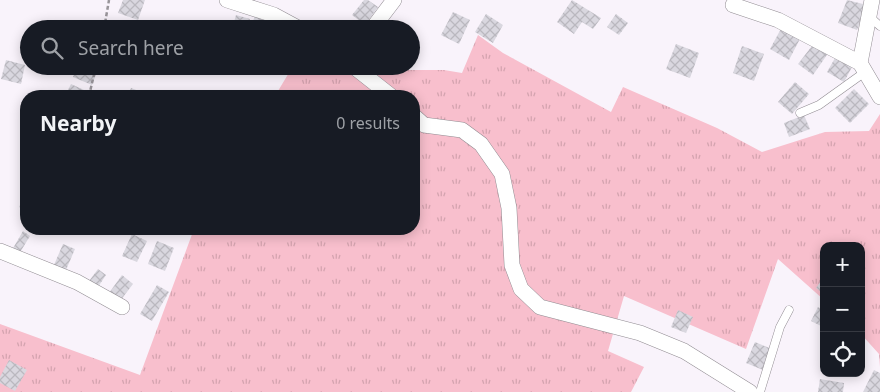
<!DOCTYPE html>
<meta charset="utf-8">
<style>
:root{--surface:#171b24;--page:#20242c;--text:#f1f3f6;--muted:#9ea1a6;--line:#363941}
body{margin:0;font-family:"Noto Sans",sans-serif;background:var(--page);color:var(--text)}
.controls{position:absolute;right:15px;bottom:15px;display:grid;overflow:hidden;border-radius:10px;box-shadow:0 2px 12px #0003}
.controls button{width:45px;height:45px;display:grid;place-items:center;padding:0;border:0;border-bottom:1px solid var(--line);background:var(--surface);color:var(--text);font:25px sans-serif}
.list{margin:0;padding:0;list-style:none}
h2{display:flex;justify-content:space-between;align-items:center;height:65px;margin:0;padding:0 20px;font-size:21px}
h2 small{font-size:16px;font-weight:400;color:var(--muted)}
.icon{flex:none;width:28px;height:28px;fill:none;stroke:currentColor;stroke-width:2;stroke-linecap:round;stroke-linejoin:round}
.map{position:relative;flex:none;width:880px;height:392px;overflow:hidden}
.search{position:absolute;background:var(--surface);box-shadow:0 2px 12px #0003;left:20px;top:20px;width:400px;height:55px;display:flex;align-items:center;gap:12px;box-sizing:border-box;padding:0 18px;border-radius:28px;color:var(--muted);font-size:19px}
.panel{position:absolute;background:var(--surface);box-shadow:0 2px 12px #0003;left:20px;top:90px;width:400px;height:145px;border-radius:20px}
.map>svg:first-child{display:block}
.grass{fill:url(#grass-tufts)}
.building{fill:url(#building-cross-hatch)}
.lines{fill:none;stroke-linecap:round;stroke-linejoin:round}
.lane-casing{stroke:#918c92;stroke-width:9}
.street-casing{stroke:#918c92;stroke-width:16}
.path{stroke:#99959a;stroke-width:2.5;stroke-dasharray:4 2.5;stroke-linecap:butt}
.lane{stroke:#fff;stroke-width:8}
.street{stroke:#fff;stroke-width:15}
</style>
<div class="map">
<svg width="880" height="392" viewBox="0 0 880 392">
<defs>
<pattern id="grass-tufts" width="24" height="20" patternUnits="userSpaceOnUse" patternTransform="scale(1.25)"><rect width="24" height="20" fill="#f8bfcd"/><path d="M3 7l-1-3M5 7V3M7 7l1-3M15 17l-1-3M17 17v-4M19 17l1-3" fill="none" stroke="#d4a3af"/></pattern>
<pattern id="building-cross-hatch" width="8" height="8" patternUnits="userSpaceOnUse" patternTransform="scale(1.25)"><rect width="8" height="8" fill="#d9d7df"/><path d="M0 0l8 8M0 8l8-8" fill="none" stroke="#bab8bf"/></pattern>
</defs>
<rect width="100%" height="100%" fill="#f9f3fb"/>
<path class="grass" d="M478,35l25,18 108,59 12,-25 94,41 45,24 63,-20 44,-1 11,-17v253l-1,-13 -18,-20v-88h-37v54l-46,-41 -32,90 -122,-53 -16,55 36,16 -13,25h-631v-68l140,51 54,-146h220v-133h-139l18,-30h65l8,4h78l18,3z"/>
<path class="building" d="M123,0h22l-7,20 -20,-7z
M364,0h4l10,7 -13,18 -13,-10z
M572,0l29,18 -8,11 -11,-7 -8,12 -17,-12z
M847,0l20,5 -10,25 -19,-7z
M453,12l17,8 -11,24 -18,-9z
M256,13l19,7 -4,9h-21z
M486,14l17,11 -10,18 -18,-11z
M616,14l12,9 -9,12 -12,-8z
M236,15l14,4 -3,10h-15z
M783,25l19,10 -13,25 -19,-11z
M815,42l14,10 -16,23 -15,-11z
M676,44l23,9 -9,25 -24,-9z
M742,46l22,8 -10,27 -21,-8z
M835,58l17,9 -8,15 -17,-10z
M6,60l19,5 -4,19 -20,-5z
M77,66h15l6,3 -6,16 -19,-8z
M795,82l14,12 -17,20 -14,-12z
M71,84l13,6 -3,6h-16z
M131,88l21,8h-24z
M854,89l15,15 -19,19 -15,-15z
M804,115l6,14 -21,8 -5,-14z
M26,193v18l-7,-4z
M23,231l7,5 -11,18 -7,-4z
M132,234l15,7 -10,21 -15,-6z
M157,241l17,7 -9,23 -17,-7z
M63,244l12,5 -9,21 -12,-5z
M98,269l8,6 -8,12 -9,-6z
M122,275l11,9 -13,17 -11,-8z
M824,277v17l-8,-6z
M157,285l12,7 -17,29 -12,-7z
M818,307l6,3 -1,17 -12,-6z
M678,310l15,7 -7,16 -15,-6z
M755,342l17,7 -9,21 -17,-7z
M9,360l18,10 -12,21 -15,-8v-6z
M874,370l6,3v19h-17z
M820,379l24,4 -1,9h-25z"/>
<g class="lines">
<defs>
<path id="lane" d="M867,19h5l8,7
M800,113l19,-8 46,-33
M760,392l20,-65 9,-17"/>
<path id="street" d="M227,0l47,15 26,14
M872,0l-12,63 20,34
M733,5l45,15 82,43
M375,25l19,-25
M353,66l38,30
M414,116l10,9 38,5 19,14 21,30 7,34 3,57 9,24 19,18 100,26 44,18 66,41
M0,251l77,31 45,25"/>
</defs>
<use href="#lane" class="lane-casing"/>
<use href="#street" class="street-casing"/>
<path class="path" d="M104,29l5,-29
M89,96l7,-30"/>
<use href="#lane" class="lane"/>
<use href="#street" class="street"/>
</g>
</svg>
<div class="controls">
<button>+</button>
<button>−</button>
<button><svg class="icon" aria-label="locate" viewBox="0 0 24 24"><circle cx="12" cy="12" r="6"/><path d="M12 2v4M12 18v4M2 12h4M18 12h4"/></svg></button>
</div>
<div class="search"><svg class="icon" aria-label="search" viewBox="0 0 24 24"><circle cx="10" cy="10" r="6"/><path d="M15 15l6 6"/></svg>Search here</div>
<section class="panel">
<h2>Nearby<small>0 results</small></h2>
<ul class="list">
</ul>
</section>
</div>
